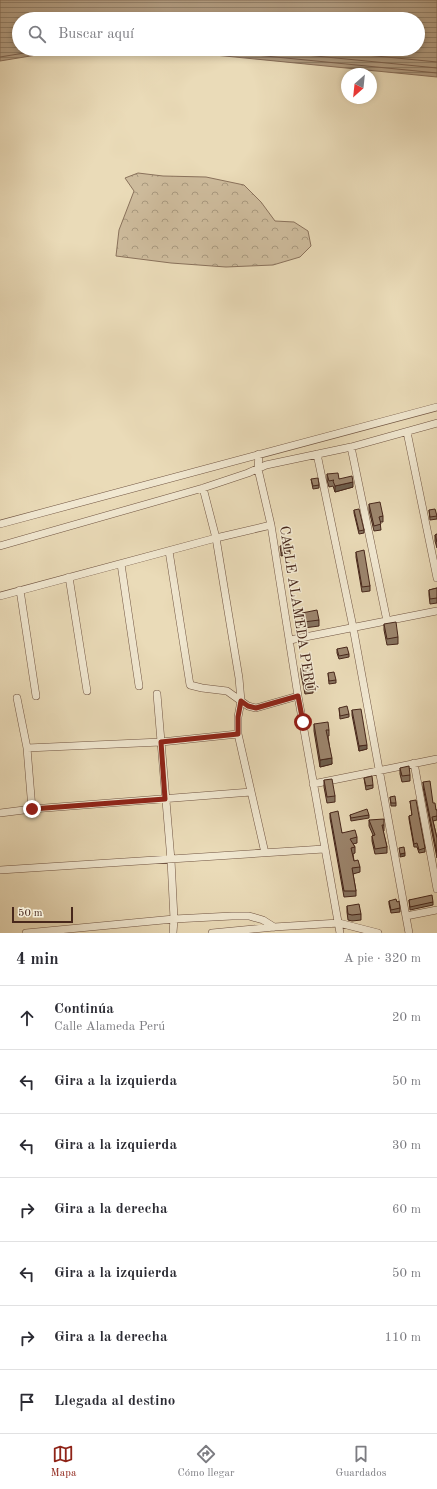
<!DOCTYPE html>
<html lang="es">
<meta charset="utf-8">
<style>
:root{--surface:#fff;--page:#f7f7f7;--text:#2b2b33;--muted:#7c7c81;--line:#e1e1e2;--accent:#8f2418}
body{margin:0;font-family:"Old Standard TT",serif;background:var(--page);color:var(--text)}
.compass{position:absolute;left:341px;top:68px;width:36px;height:36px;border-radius:50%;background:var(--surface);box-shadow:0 2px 6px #0003;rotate:207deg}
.scale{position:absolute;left:12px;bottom:10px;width:61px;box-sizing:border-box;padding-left:4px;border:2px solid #47271b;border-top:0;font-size:11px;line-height:14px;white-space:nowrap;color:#47271b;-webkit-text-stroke:3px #f1e8d1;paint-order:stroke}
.stop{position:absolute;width:12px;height:12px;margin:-9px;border:3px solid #8f2418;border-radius:50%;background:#fff}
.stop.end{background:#8f2418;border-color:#fff;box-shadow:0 1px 4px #0008}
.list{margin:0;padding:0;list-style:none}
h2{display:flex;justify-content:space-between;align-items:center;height:52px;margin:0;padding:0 16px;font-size:17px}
h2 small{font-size:13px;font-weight:400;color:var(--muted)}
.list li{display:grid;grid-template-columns:26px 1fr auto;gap:12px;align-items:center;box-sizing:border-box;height:64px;padding:0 16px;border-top:1px solid var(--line)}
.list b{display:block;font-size:15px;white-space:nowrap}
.list p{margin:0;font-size:13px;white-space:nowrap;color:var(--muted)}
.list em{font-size:13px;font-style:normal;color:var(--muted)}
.icon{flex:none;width:22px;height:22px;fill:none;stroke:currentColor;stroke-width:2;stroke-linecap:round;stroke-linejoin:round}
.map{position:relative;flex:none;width:437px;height:933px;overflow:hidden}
.search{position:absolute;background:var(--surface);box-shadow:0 2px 6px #0003;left:12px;right:12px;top:12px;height:44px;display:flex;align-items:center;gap:10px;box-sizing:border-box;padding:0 14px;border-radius:22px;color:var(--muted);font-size:15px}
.sheet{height:500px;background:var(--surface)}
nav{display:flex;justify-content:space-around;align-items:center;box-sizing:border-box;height:56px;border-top:1px solid var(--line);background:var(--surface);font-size:11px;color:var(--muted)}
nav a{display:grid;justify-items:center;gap:2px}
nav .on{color:var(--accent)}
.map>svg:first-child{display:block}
.forest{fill:url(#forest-crowns);stroke:#8a725c}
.water{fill:url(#water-rules);stroke:#886e59}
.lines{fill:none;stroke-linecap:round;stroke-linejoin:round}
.shore{stroke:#7d624f;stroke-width:1}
.street-casing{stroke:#705442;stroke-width:8}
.street{stroke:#f1e8d1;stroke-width:7}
.wall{fill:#86725e;stroke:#47271b}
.shaded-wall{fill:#6d5d4c;stroke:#47271b}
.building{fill:#9c856d;stroke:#47271b}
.route{stroke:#8f2418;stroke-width:5}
.labels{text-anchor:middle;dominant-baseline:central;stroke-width:3;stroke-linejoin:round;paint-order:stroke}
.street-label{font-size:14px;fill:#47271b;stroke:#f1e8d1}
</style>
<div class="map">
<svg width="437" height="933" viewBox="0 0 437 933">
<defs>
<pattern id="forest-crowns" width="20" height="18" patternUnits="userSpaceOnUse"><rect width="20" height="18" fill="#cebc9d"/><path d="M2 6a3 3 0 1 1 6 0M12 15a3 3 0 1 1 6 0" fill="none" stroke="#a9997f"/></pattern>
<pattern id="water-rules" width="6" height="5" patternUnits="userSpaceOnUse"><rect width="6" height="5" fill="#b39e83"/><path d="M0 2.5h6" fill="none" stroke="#93816a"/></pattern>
</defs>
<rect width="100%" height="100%" fill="#eadbb8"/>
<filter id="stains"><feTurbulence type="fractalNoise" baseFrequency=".005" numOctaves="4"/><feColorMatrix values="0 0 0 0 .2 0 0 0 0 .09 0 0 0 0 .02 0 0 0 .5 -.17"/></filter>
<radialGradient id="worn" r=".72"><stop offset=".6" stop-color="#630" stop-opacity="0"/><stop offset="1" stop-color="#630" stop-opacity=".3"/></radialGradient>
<path class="forest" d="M138,173l25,3 43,1 38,8 17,17 14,19 19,1 14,9 3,15 -11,11 -27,8 -47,2 -55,-4 -55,-7 3,-26 15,-39 -9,-13z"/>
<path class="water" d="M0,0h437v77l-283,-28h264v-30h-399v30h54l-73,12z"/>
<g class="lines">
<path class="shore" d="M195,49l242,24
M245,49l192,19
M305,49l132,13
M0,57l49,-8"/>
<defs>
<path id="street" d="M407,432l30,146
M351,447l36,174
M259,454l-1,15 13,56 27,171 42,237
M317,454l36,173 56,306
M203,488l13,50 23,140 2,23 -3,16v17l27,119
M0,524l437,-117
M0,546l203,-58 45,-15 18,-8 85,-18 86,-24
M169,551l21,134 12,3 25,3 21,15 8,2 42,-12
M121,564l18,122
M69,577l18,114
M20,590l16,106
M0,596l216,-58 55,-13
M290,640l147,-29
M157,694l14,166 3,59 -1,14
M17,698l10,50 5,61
M27,748l134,-6 77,-8
M414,763l23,126
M313,784l124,-25
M0,813l32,-4 219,-17
M0,870l324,-21
M406,916l31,-6
M26,933l148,-14 58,-3h17l14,4 11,7
M212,933l62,-6 65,-4 39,10"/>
</defs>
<use href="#street" class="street-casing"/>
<use href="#street" class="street"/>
</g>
<path class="wall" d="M327,474l12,5 14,8 -18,5 -2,-6 -4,1 -2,-7z
M311,479l8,6v3l-6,1z
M369,504l14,12v6h-3l1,8 -7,1 -5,-21z
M354,510l10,20v3l-5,1 -5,-21z
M429,510l8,6v3l-7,1z
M437,534v14l-2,-7v-6z
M356,552l14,34v5l-8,1 -6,-35z
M437,588v15l-7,1 -1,-9v-5z
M302,613l17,7v6l-15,2 -2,-9z
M384,624l14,13v7l-11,1 -3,-15z
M337,649l12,5v3l-10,2 -2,-6z
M301,668l12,19v6l-8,1 -4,-20z
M328,673l8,7v3l-7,1z
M339,708l10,6v3l-9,2z
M352,710l15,39 -8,2 -7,-36z
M314,724l15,6v6h-1l4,28 -12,3 -6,-36z
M400,768l10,7v6l-8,1 -2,-8z
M364,778l9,7v3l-7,2z
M324,780l11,16v6l-8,1 -3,-16z
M423,782l13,28h1v10l-4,1 4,17v20l-14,-71z
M390,797l6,6v3h-5z
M410,801l15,47v4l-6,1 -2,-6h-3l-5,-28v-3l3,-1z
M330,813l12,20 15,4v6l-4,1 2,3v6l-2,1 1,7 6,6v5l-7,2 3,17v5l-12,1 -14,-79z
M350,815h19v3l-18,3z
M369,820l15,5v6h-1l4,16v6l-12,1 -3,-13v-5l1,-1 -4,-9z
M409,900l24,2v3l-23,5z
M389,901l11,7v4l-9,1 -2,-9z
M347,906l14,8v6l-9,1 -4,-1 -1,-8z"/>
<path class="shaded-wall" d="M353,482v5l-18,5v-6z
M290,551v3l-9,2v-3z
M367,745v4l-8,2v-5z
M332,758v6l-12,3v-7z
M405,853v3l-5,1v-3z"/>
<path class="building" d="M338,473l1,6 13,-3 1,6 -18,4 -2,-5 1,-1 -5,1 -2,-7z
M318,478l1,7 -6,1 -2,-7z
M380,502l3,14 -4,1 2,7 -7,2 -5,-22z
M359,509l5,21 -5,1 -5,-21z
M435,509l2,7 -7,1 -1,-7z
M437,534v8l-2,-7z
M289,544l1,7 -9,2 -1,-7z
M364,550l6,36 -8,1 -6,-35z
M437,588v10l-7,1 -1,-9z
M317,610l2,10 -15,2 -2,-9z
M396,622l2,15 -11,2 -3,-15z
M347,647l2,7 -10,2 -2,-7z
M309,666l4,21 -8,1 -4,-20z
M334,672l2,8 -7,1 -1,-8z
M347,706l2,8 -9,2 -1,-8z
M361,709l6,36 -8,1 -7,-36z
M328,722l1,8h-3l6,28 -12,2 -6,-36z
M409,766l1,9 -8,1 -2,-8z
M372,776l1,9 -7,1 -2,-8z
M332,779l3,17 -8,1 -3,-17z
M430,781l3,22h2l1,7h1v6l-5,1 5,21v15l-14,-71z
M395,796l1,7h-5l-1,-6z
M416,800l9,48 -6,2 -2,-7 -3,1 -5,-28 3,-1 -2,-14z
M367,809l2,6 -18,3 -1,-3z
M338,811l4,22 13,-3 2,7 -7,2 5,8 -4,1 3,13 4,-1 2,7 -8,1 4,23h-12l-14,-78z
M384,819v6h-2l5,22 -12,2 -3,-13 3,-1 -6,-15z
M404,847l1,6 -5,1 -1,-6z
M432,895l1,7 -23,5 -1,-7z
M396,899l1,3 2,-1 1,7 -9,2 -2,-9z
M359,904l2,10 -9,1 -4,-1 -1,-8z"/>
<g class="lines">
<path class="route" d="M32,809l133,-10 -4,-57 77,-8v-17l3,-16 7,5 8,2 42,-12 5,26"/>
</g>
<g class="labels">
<g class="street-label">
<text transform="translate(297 609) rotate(81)">CALLE ALAMEDA PERÚ</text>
</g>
</g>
<rect width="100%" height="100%" filter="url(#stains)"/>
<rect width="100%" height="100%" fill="url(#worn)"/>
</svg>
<svg class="compass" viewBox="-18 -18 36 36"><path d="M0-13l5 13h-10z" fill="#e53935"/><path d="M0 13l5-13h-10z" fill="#7c7c81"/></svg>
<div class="scale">50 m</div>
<div class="stop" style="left:303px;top:722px"></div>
<div class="stop end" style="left:32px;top:809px"></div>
<div class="search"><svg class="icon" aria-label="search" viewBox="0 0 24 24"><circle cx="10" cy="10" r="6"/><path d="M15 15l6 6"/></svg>Buscar aquí</div>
</div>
<section class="sheet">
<h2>4 min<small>A pie · 320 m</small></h2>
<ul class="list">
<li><svg class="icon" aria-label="ahead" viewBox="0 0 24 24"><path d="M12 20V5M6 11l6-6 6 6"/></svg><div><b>Continúa</b><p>Calle Alameda Perú</p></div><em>20 m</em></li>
<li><svg class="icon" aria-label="left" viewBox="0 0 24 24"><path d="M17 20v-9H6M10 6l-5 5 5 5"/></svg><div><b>Gira a la izquierda</b></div><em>50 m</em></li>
<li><svg class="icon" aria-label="left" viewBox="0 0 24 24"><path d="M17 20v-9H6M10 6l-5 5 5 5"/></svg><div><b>Gira a la izquierda</b></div><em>30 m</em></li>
<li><svg class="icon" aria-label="right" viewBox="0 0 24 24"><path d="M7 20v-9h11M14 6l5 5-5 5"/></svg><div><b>Gira a la derecha</b></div><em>60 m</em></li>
<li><svg class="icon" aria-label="left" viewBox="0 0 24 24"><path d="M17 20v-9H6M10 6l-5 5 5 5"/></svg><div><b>Gira a la izquierda</b></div><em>50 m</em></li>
<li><svg class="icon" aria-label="right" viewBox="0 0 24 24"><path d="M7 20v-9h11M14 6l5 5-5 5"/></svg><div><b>Gira a la derecha</b></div><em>110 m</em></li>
<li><svg class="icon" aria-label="arrive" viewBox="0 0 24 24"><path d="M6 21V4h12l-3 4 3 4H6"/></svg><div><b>Llegada al destino</b></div></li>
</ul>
</section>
<nav>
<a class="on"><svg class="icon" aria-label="map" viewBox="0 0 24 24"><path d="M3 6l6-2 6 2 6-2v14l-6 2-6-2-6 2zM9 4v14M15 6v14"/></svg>Mapa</a>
<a><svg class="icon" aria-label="directions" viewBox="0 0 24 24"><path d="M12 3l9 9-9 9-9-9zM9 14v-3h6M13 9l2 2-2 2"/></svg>Cómo llegar</a>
<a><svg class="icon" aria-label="saved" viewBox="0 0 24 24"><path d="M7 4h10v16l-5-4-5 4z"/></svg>Guardados</a>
</nav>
